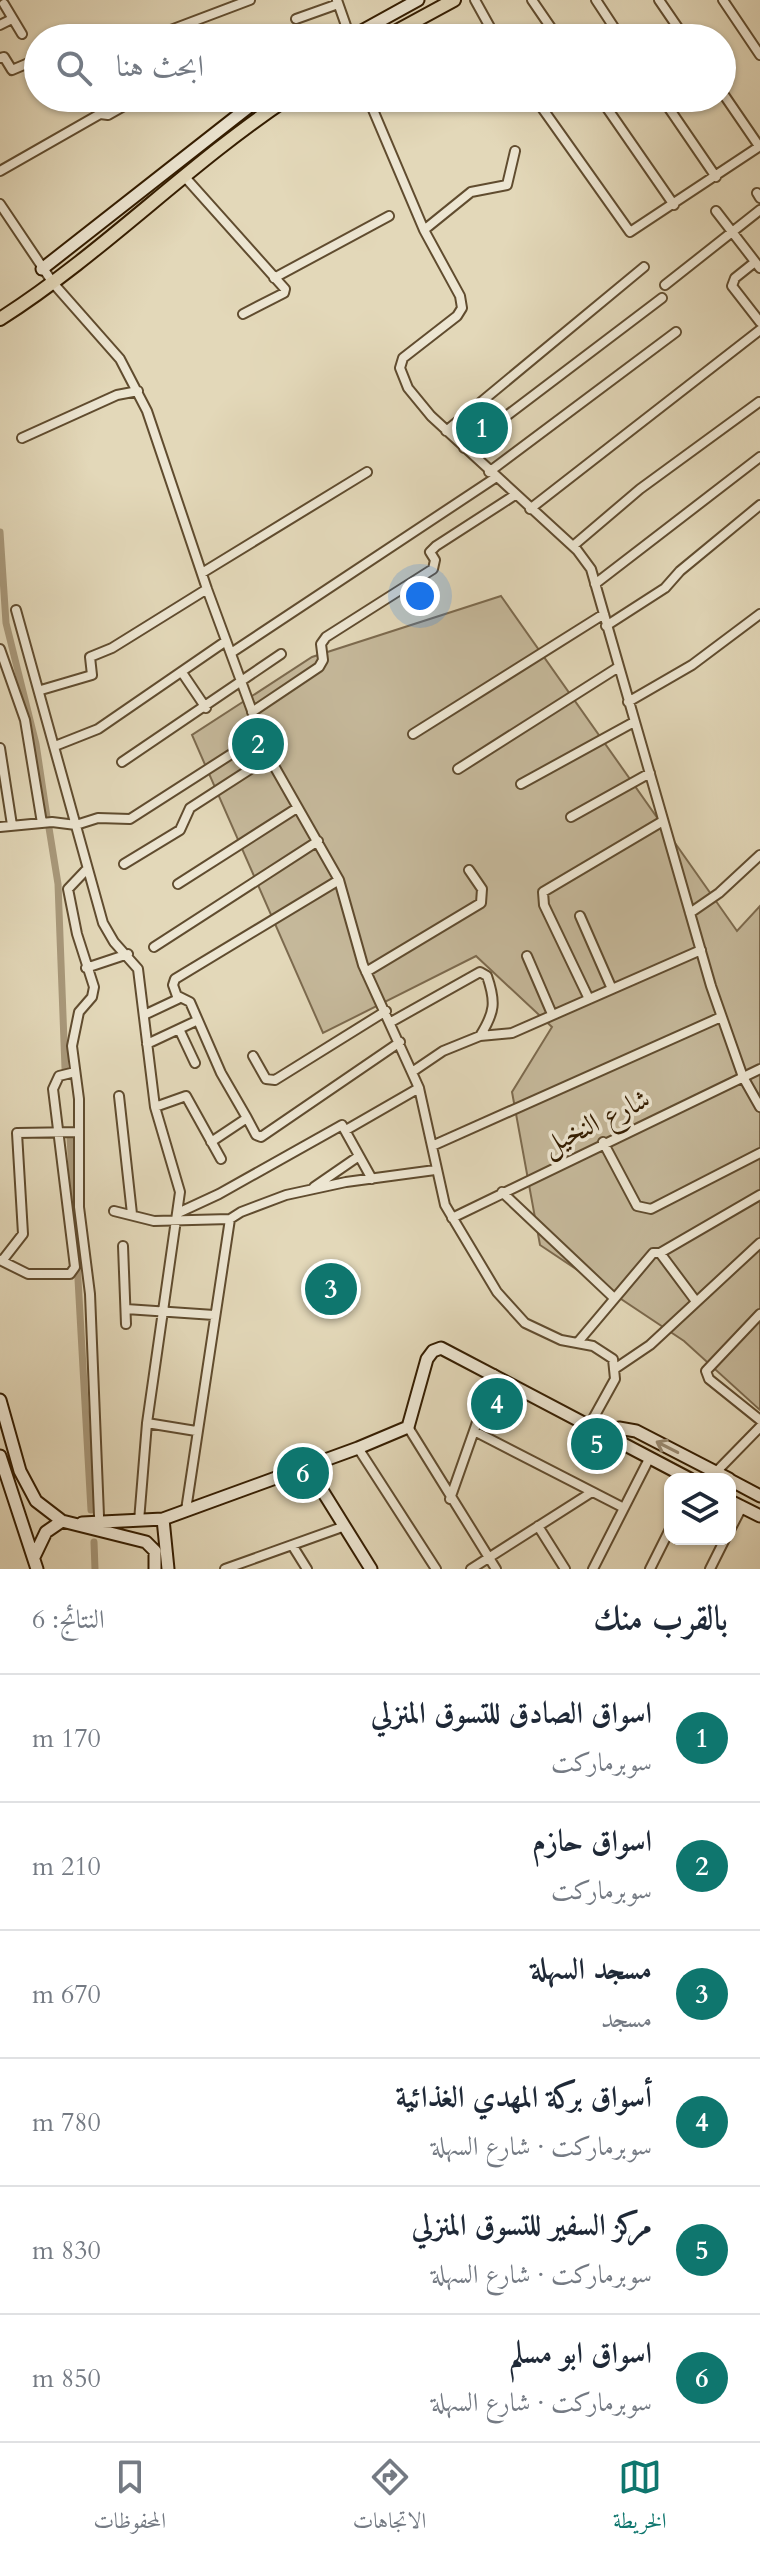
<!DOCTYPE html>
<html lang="ar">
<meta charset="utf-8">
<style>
:root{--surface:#fff;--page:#f6f6f7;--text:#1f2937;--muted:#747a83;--line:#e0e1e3;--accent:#0f766e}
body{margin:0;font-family:Cardo,Amiri,serif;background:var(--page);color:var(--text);direction:rtl}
.controls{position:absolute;right:24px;bottom:24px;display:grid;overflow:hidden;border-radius:16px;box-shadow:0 2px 6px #0004}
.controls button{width:72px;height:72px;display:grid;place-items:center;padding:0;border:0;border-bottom:2px solid var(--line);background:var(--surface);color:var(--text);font:40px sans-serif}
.you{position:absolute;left:420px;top:596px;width:28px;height:28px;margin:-20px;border:6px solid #fff;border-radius:50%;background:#1a73e8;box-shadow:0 0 0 12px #1a73e833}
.badge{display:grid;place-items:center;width:52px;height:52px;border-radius:50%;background:var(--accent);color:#fff;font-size:26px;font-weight:700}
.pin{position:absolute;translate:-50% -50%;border:4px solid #fff;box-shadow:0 2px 8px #0006}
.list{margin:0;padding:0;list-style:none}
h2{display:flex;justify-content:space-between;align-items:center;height:104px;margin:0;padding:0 32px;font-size:34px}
h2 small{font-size:26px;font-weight:400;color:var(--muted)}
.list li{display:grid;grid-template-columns:52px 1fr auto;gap:24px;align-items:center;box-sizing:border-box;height:128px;padding:0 32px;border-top:2px solid var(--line)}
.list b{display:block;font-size:30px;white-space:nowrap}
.list p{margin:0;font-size:26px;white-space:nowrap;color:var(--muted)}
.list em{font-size:26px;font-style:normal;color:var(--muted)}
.icon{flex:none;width:44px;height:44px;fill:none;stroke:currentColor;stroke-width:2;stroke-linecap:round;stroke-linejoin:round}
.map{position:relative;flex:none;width:760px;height:1569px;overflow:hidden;direction:ltr}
.search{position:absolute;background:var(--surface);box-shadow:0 2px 6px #0004;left:24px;right:24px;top:24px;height:88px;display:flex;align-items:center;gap:20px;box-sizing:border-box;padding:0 28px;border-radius:44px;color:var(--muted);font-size:30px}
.sheet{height:872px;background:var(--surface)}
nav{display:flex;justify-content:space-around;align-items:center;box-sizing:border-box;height:112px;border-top:2px solid var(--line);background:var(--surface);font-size:22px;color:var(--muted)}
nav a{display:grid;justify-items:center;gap:4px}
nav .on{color:var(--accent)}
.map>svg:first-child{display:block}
.green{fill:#c5b89a;stroke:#7c6a4e;stroke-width:2}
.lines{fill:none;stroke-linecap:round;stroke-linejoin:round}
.canal{stroke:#a8987a;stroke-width:7}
.street-casing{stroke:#604c2f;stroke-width:12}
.secondary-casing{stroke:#341d01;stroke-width:15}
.primary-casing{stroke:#341d01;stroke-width:16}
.street{stroke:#ede6d2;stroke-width:8}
.secondary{stroke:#ede6d2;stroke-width:11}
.primary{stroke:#e3d8b9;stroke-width:12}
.oneway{stroke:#9a8c74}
.labels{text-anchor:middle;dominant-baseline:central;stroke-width:7;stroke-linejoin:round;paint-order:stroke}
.street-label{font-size:28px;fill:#341d01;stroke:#ede6d2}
</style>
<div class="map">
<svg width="760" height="1569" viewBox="0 0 760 1569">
<rect width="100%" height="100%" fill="#e3d8b9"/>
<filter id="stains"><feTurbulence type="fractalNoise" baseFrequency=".0025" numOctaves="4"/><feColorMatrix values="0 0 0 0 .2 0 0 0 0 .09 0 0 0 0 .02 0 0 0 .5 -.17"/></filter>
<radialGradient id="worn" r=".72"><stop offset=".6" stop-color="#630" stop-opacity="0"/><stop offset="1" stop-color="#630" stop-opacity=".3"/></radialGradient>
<path class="green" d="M501,596l236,335 23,-25v504l-76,-69 -144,-96 -28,-153 40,-65 -76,-71 -153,77 -131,-298 120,-78z"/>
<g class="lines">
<path class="canal" d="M0,532l6,91 30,121 11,73
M49,828l9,56 7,184
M70,1137l21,373
M94,1542l1,27"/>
<defs>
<path id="street" d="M337,0l13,37
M475,0l21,38
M532,0l26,38
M596,0l25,38
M659,0l26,38
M723,0l37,55
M4,4l18,30
M296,19l42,-15
M0,25l12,-6
M152,37l98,-37
M0,58l4,-1 8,13 26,-11
M722,92l37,54
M368,98l56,132 36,66 2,12 -5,8 -54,42 -3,10 8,20 23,28 146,134 14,19 120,417 32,91 17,30
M535,98l95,134 130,-86
M600,98l74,107
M662,98l54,79
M0,171l100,-57 8,1 30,-17
M184,176l101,113 -1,4 -41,21
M757,193l3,5
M0,204l53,79 67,76 27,52 60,178 62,168 70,123 24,85 56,123 26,117 52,87 28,31 36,17 32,6 20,13 2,20 -26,47
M716,211l44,57
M424,230l47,-38 36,-7 8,-34
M755,262l-20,16 -3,8 28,36
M274,278l115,-62
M665,285l95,-75
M446,431l198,-164
M22,438l95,-43 21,-4
M464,448l198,-150
M489,472l187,-140
M530,509l230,-179
M573,546l67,-57 119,-87
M202,573l165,-101
M595,584l165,-127
M16,610l87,313 11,19 24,27 17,138 25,85 -33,231 -8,98
M606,626l59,-38 15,-17 80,-66
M0,649l25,71 17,103
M231,653l264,-175
M183,674l23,34
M41,690l51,-15 -2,-18 22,-9 95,-59
M628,702l64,-37 68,-51
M252,712l67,-45 4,-7 -2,-16 5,-7 107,-68 2,-9 -5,-8 6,-6 79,-51
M413,734l191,-120
M55,746l43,-17 128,-88
M0,748l12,77
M122,762l159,-108
M458,769l159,-101
M521,784l113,-62
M571,817l79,-44
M0,827l52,-5 24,3 22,-7 32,1 131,-84
M124,864l56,-34 10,-22 79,-51
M87,869l-19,20 9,45 17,53 -2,10 -13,15 -7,34 7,53v108l11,87 9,222
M178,884l119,-76
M690,913l29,-20 41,-38
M580,916l32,73
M154,947l164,-106
M527,956l25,58
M86,968l42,-14
M366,972l115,-69 1,-14 -13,-19
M178,996l12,6 31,71 26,45
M589,999l-45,-94 -1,-13 120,-71
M144,1015l34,-16 -5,-14 2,-6 164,-99
M391,1022l89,-50 7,4c9,26 8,36 -7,60
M179,1029l16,34
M147,1044l49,-23
M253,1056l13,23 9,1 111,-69
M412,1072l31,-21 37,-15 32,-3 189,-83
M119,1096l13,118
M155,1107l31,-11 35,63
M346,1130l73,-42
M211,1142l36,-24 9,17 5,2 139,-95
M603,1142l34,64 14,3 109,-56
M432,1146l289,-129
M314,1187l45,-31
M502,1192l111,105
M114,1211l40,10 76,-2 11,-7 45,-17 60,-13 89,-12
M178,1213l41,-19 123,-69 30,54
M452,1218l308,-149
M123,1246l3,78
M660,1253l35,47
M0,1260l28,14h42l5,-7 -22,-178 6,-13 16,-4
M2,1261l21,-27 -6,-101 62,-1
M126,1309l88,6
M760,1314l-54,57 3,8 51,41
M578,1342l75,-89h7l100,-58
M616,1368l34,-23 110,-102
M147,1423l49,8
M408,1427l88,142
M476,1432l148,76
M358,1448l78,121
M716,1472l44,-45
M450,1499l44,-125
M186,1510l44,-291
M538,1526l27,43
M730,1530l12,-23
M292,1545l15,24
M225,1569l120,-43
M471,1569l121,-77
M593,1569l57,-112
M650,1569l20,-40
M710,1569l15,-30"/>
<path id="secondary" d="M349,38l69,-38
M42,269l218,-171
M0,1400l20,71 16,30 26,20 84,21 9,9v18
M602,1432l17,-4 17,3 93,48
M0,1456l37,113
M307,1466l64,103
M730,1480l30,16
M730,1501l30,15
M163,1519l195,-71 50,-21 19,-68 6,-8 8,-3 249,131
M82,1523l81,-4 5,50
M34,1557l12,-25 16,-11"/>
<path id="primary" d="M384,38l70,-38
M0,319c102,-65 187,-154 288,-221"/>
</defs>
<use href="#street" class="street-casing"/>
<use href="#secondary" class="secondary-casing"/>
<use href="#primary" class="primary-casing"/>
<use href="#street" class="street"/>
<use href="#secondary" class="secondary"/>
<use href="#primary" class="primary"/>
</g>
<defs><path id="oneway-shaft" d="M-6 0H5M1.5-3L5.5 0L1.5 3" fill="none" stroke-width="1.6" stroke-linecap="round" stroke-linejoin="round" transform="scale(2)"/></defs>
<use class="oneway" href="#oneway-shaft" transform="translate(667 1447) rotate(-153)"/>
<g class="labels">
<g class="street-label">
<text transform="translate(596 1122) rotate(-26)">شارع النخيل</text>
</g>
</g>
<rect width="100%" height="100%" filter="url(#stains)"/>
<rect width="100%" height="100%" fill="url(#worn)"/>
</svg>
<div class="controls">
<button><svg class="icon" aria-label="layers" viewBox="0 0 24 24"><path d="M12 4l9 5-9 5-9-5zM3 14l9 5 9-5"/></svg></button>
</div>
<div class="you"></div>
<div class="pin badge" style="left:482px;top:428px">1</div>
<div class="pin badge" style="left:258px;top:744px">2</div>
<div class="pin badge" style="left:331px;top:1289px">3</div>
<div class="pin badge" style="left:497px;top:1404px">4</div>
<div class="pin badge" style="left:597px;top:1444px">5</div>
<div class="pin badge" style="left:303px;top:1473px">6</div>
<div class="search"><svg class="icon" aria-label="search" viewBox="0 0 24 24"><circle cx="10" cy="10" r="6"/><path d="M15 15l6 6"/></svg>ابحث هنا</div>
</div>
<section class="sheet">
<h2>بالقرب منك<small>النتائج: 6</small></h2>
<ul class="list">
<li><span class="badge">1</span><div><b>اسواق الصادق للتسوق المنزلي</b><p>سوبرماركت</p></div><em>170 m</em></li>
<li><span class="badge">2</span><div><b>اسواق حازم</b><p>سوبرماركت</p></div><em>210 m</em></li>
<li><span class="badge">3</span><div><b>مسجد السهلة</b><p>مسجد</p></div><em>670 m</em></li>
<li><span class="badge">4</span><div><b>أسواق بركة المهدي الغذائية</b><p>سوبرماركت · شارع السهلة</p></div><em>780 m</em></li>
<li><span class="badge">5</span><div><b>مركز السفير للتسوق المنزلي</b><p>سوبرماركت · شارع السهلة</p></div><em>830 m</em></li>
<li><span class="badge">6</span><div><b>اسواق ابو مسلم</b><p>سوبرماركت · شارع السهلة</p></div><em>850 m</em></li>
</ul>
</section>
<nav>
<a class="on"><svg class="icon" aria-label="map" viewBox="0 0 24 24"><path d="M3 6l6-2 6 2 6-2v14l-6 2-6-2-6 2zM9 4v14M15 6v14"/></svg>الخريطة</a>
<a><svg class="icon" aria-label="directions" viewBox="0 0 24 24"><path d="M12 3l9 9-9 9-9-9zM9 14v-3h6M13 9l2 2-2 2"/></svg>الاتجاهات</a>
<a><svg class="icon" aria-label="saved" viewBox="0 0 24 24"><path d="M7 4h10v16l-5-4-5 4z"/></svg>المحفوظات</a>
</nav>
